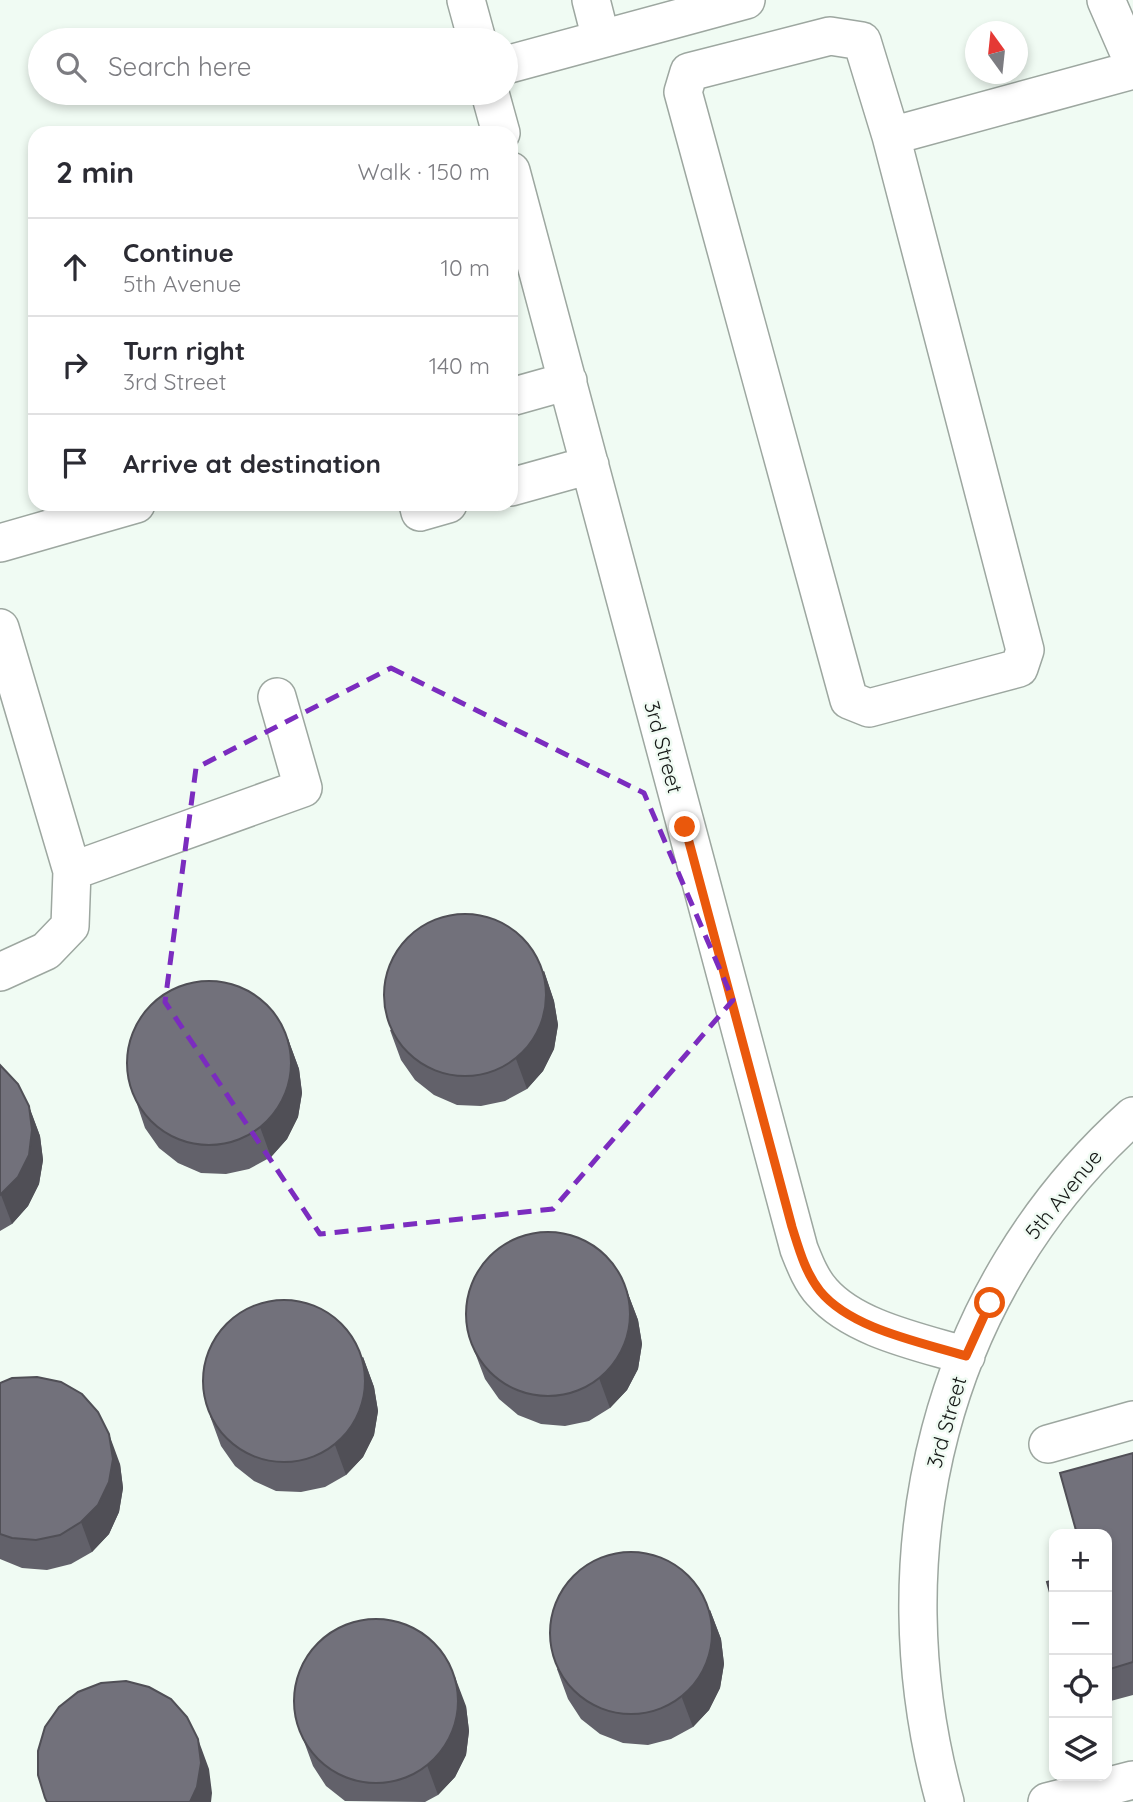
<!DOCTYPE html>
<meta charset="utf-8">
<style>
:root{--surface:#fff;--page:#f7f7f7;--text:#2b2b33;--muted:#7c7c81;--line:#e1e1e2}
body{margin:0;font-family:Quicksand,sans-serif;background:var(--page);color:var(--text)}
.controls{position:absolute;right:21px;bottom:21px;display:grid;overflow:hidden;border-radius:14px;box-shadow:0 4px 10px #0003}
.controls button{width:63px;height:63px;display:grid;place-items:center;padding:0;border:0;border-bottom:2px solid var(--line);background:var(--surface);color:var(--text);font:35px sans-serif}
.compass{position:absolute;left:965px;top:21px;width:63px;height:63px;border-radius:50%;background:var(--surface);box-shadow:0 4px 10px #0003;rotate:345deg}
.stop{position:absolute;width:21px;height:21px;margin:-16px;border:5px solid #ea580c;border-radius:50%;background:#fff}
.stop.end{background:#ea580c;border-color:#fff;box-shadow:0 2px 7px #0008}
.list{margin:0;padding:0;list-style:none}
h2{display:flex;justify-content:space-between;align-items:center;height:91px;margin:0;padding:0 28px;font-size:30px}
h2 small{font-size:23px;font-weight:400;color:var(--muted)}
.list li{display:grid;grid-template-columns:46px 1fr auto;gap:21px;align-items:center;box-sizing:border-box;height:98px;padding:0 28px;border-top:2px solid var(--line)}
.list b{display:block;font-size:26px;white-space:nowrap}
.list p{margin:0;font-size:23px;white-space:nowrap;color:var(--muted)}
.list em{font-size:23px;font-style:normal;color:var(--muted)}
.icon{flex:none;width:38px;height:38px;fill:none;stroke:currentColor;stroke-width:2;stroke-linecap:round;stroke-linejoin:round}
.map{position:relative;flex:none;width:1133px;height:1802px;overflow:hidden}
.search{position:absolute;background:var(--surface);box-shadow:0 4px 10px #0003;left:28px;top:28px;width:490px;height:77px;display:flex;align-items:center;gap:18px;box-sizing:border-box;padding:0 24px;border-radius:38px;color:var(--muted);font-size:26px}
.panel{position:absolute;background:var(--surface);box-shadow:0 4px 10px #0003;left:28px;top:126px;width:490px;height:385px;border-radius:21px}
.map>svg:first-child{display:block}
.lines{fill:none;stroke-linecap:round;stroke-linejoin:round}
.minor-casing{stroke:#9da7a0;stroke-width:40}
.minor{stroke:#fff;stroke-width:37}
.wall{fill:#62616a}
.shaded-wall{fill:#504f56}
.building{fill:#72717b;stroke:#504f56;stroke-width:2}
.route{stroke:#ea580c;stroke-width:9}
.marked{fill:none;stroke:#7b2cbf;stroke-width:5;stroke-dasharray:14 9;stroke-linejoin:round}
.labels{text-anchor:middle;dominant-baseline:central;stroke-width:5;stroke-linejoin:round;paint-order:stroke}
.street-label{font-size:21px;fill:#151816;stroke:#f0fbf3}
</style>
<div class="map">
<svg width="1133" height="1802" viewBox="0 0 1133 1802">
<rect width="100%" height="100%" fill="#f0fbf3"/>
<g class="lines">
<defs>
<path id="minor" d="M466,0l11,40
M591,0l10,39
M1106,0l27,62
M830,36l32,5 29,95 134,514 -6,18 -150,40 -20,-8 -166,-608 6,-20z
M506,65l240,-65
M490,93l11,40
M891,136l242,-66
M511,171l288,1078c6,15 12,31 23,43 32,37 98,50 144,64
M511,397l57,-16
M511,487l79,-22
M418,504l2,8 28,-8
M0,543l136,-39
M0,628l72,243 -2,55 -24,25 -46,21
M72,871l231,-83 -26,-91
M1048,1444l85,-24
M945,1802c-69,-249 -6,-512 188,-686
M1047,1802l86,-22"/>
</defs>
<use href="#minor" class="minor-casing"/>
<use href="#minor" class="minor"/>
</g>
<path class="wall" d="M544,971l10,30 4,24 -4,24 -11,22 -16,18 -22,12 -24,5 -24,-1 -23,-10 -19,-15 -14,-20 -11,-30z
M288,1039l11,30 3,24 -4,24 -11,22 -16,18 -22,12 -23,5 -25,-1 -23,-10 -19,-15 -14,-20 -10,-30z
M0,1065l29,42 11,29 3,24 -4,24 -11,22 -16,18 -12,7z
M627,1291l11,29 4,24 -4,25 -11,21 -17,18 -21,13 -24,5 -24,-2 -23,-9 -19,-16 -14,-20 -11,-29z
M363,1357l11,30 4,24 -4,24 -11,22 -17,18 -21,12 -24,5 -25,-1 -22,-10 -19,-15 -14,-20 -11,-30z
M0,1383l120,81 3,24 -4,24 -10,22 -17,18 -21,12 -24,6 -25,-2 -22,-9z
M1133,1453v242l-26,7v-168z
M710,1610l11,29 3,25 -4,24 -11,22 -16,17 -22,12 -23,6 -25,-2 -23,-9 -19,-15 -13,-20 -11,-30z
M466,1706l3,25 -3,24 -11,22 -17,18 -13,7 -80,-1 -19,-15 -13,-20 -11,-30z"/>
<path class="shaded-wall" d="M544,971l10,30 4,24 -4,24 -11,22 -16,18 -11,-30z
M288,1039l11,30 3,24 -4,24 -11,22 -16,18 -11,-30z
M29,1106l11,30 3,24 -4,24 -11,22 -16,18 -11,-29z
M627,1291l11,29 4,24 -4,25 -11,21 -17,18 -11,-30z
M363,1357l11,30 4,24 -4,24 -11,22 -17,18 -11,-30z
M109,1434l11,30 3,24 -4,24 -10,22 -17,18 -11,-30z
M710,1610l11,29 3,25 -4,24 -11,22 -16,17 -11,-29z
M455,1677l11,29 3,25 -3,24 -11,22 -17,18 -11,-30z
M198,1739l11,30 3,24 -1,9h-21z"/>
<path class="building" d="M384 995a81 81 0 1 1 162 0a81 81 0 1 1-162 0Z
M127 1063a82 82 0 1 1 164 0a82 82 0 1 1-164 0Z
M0,1065l18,19 11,22 3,24 -3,25 -11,22 -18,18z
M466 1314a82 82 0 1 1 164 0a82 82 0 1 1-164 0Z
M203 1381a81 81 0 1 1 162 0a81 81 0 1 1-162 0Z
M37,1377l24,5 21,12 16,18 11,22 4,25 -4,23 -11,23 -17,17 -21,13 -24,5 -24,-2 -12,-4v-151l12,-5z
M1133,1453v209l-26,8v-136h-30l-17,-61z
M550 1633a81 81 0 1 1 162 0a81 81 0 1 1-162 0Z
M1054,1580v27l-7,-25z
M294 1701a82 82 0 1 1 164 0a82 82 0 1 1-164 0Z
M126,1681l23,6 22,12 16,18 11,22 3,24 -4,24 -7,15h-143l-2,-4 -7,-23v-24l7,-24 14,-20 19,-15 23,-9z"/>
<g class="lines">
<path class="route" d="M685,827l107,400c7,22 13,45 28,64 31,38 101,51 146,65l24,-53"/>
</g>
<path class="marked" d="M391,668l253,125 89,207 -180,209 -233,25 -155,-232 31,-234z"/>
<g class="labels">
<g class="street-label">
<text transform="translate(664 747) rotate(75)">3rd Street</text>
<text transform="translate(1063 1194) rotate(-51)">5th Avenue</text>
<text transform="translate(946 1422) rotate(-74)">3rd Street</text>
</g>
</g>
</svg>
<div class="controls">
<button>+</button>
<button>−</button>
<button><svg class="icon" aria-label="locate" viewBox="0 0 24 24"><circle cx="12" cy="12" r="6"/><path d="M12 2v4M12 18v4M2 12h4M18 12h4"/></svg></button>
<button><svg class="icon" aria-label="layers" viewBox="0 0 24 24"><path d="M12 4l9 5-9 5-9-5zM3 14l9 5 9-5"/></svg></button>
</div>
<svg class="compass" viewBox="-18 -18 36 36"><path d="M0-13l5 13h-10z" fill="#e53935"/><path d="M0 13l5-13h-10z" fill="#7c7c81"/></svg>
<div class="stop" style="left:990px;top:1303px"></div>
<div class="stop end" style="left:685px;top:827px"></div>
<div class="search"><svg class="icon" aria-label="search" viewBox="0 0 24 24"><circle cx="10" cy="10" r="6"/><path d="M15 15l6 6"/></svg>Search here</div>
<section class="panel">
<h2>2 min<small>Walk · 150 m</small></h2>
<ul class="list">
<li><svg class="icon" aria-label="ahead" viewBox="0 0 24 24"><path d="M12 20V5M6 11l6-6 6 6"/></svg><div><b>Continue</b><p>5th Avenue</p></div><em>10 m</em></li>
<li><svg class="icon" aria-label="right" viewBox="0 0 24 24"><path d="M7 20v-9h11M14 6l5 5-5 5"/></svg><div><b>Turn right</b><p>3rd Street</p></div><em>140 m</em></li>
<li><svg class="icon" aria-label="arrive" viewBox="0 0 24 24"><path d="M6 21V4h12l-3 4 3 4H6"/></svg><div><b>Arrive at destination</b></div></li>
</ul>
</section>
</div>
